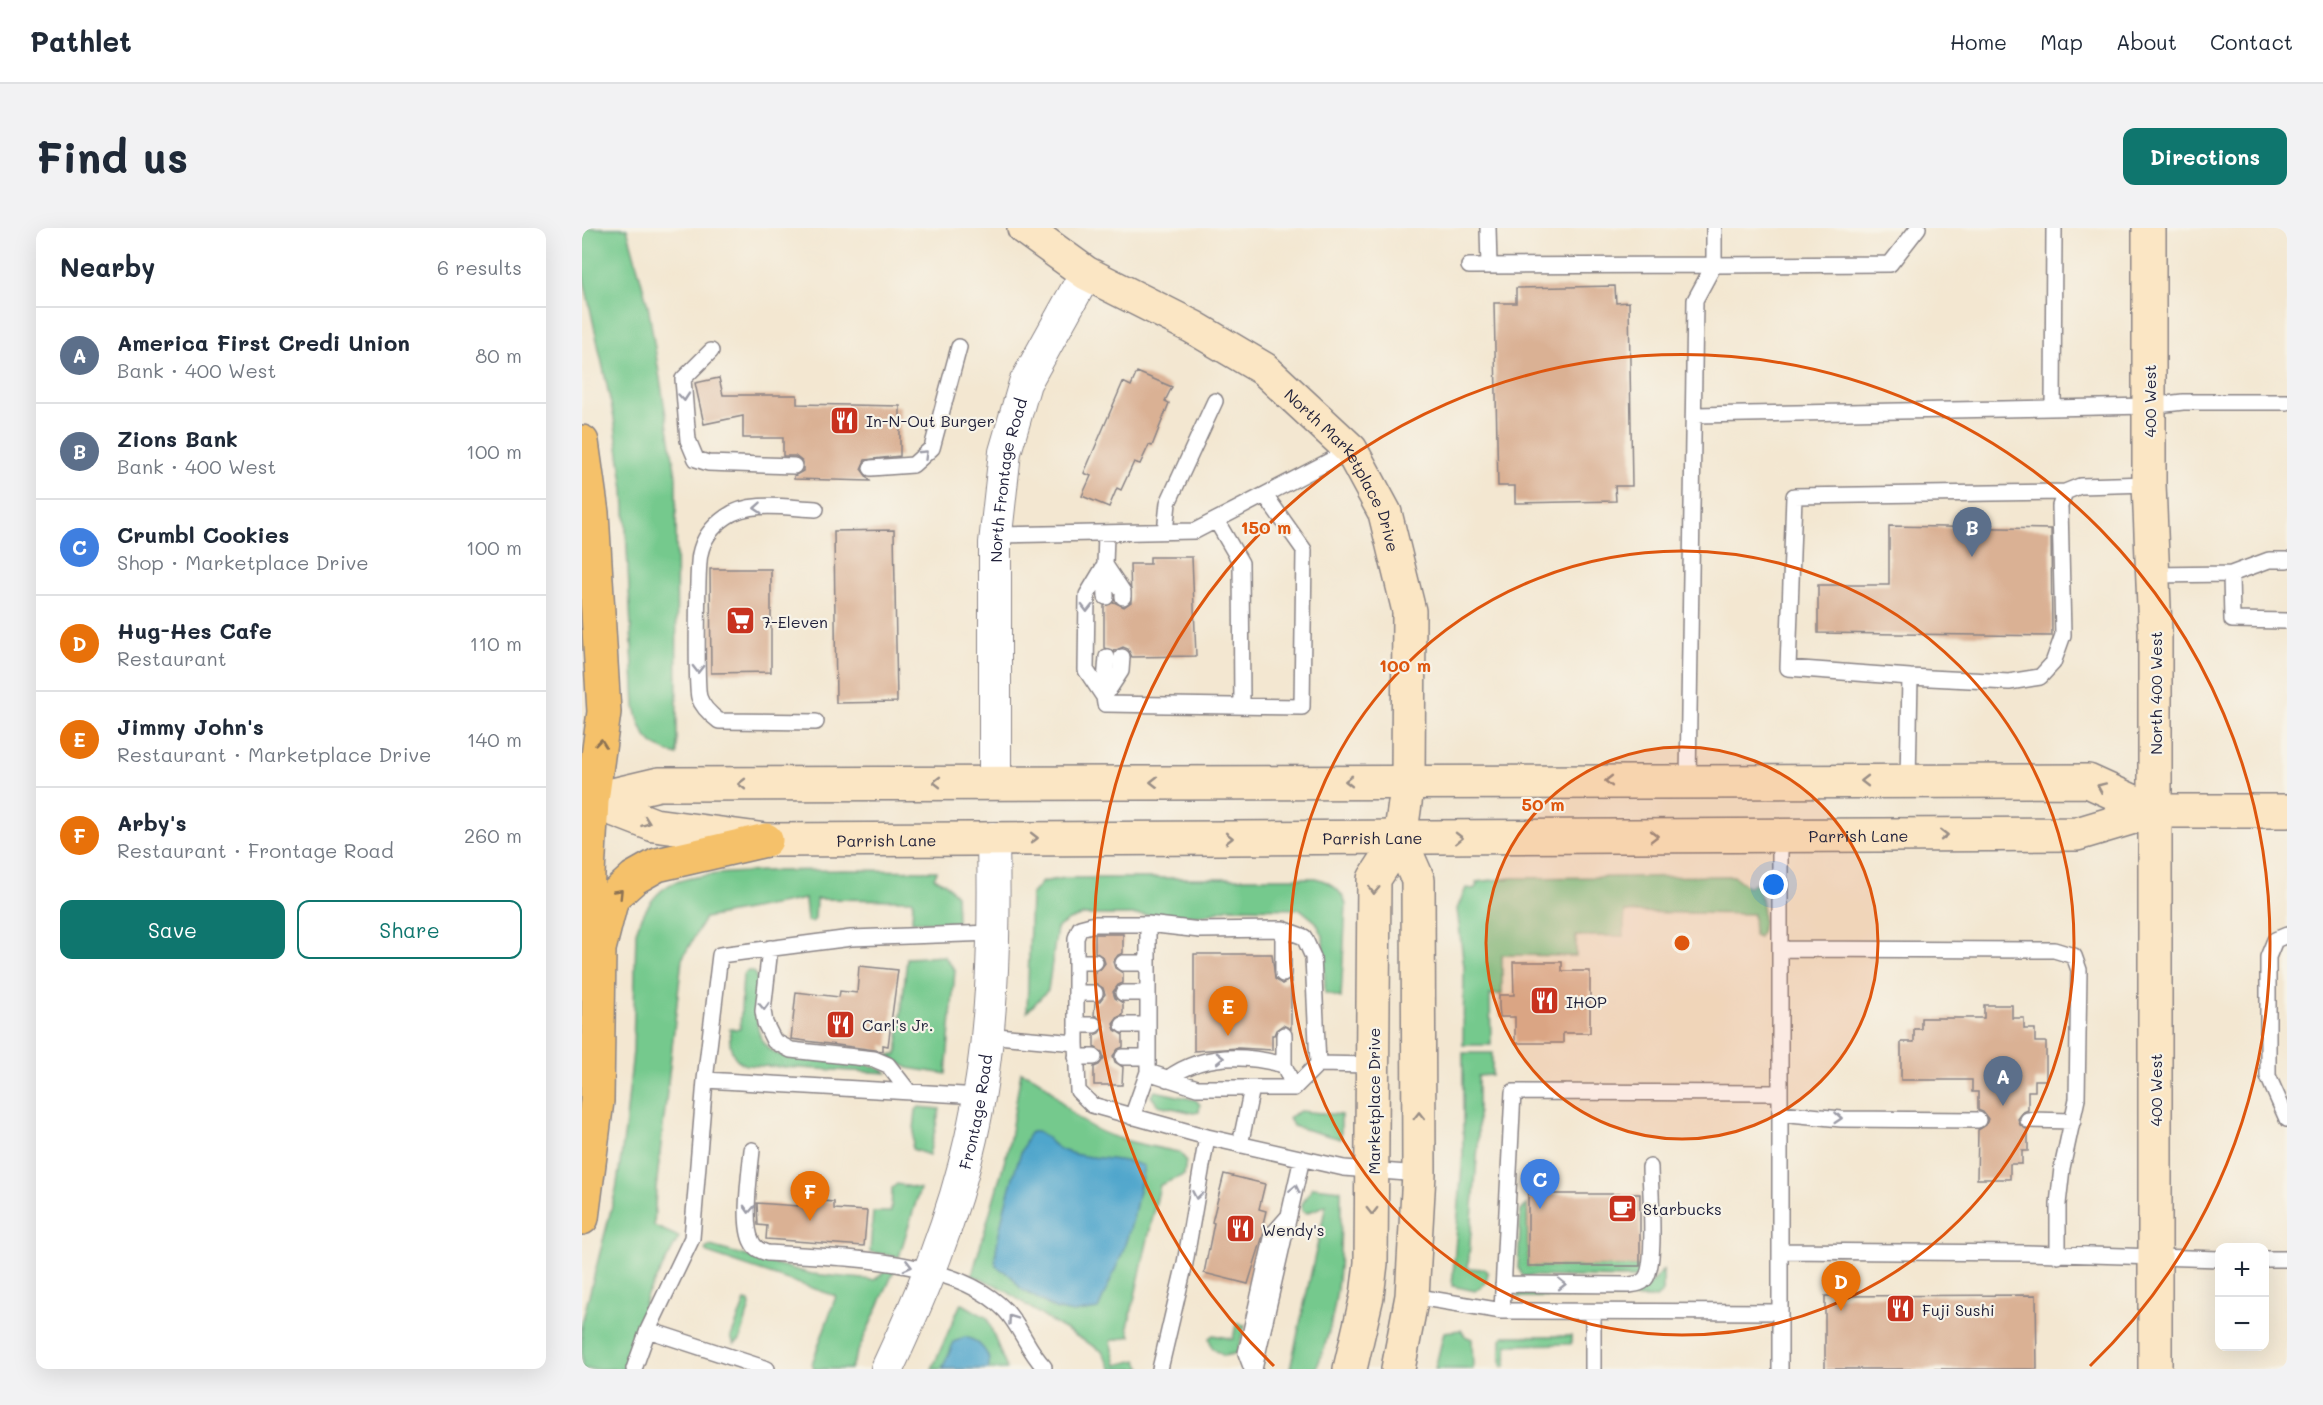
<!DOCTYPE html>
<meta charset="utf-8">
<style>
:root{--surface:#fff;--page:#f2f2f3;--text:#1f2937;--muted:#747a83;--line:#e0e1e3;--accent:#0f766e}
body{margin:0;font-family:Mali,sans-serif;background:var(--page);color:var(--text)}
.controls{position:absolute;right:18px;bottom:18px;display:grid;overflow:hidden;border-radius:12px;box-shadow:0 6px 24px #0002}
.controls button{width:54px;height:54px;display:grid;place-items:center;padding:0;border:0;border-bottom:2px solid var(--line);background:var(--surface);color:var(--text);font:30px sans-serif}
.you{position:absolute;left:1192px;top:657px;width:21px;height:21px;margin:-15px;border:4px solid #fff;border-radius:50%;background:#1a73e8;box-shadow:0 0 0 9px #1a73e833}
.badge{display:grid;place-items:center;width:39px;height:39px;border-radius:50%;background:var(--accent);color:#fff;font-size:20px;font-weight:700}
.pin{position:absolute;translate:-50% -50px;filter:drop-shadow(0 2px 3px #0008)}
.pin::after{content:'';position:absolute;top:32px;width:21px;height:18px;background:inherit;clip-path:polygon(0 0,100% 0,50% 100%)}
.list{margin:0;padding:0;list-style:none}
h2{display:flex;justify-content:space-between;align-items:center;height:78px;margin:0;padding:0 24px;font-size:26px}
h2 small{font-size:20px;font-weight:400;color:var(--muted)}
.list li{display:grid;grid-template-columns:39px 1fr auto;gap:18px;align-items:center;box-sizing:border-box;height:96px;padding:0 24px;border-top:2px solid var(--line)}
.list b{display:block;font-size:22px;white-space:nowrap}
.list p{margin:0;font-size:20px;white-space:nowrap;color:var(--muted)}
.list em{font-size:20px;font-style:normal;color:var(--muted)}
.actions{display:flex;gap:12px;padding:18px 24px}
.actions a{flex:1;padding:14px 0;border:2px solid var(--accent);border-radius:12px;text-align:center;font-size:21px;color:var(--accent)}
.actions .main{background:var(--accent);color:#fff}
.map{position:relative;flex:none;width:1705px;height:1141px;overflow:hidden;border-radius:12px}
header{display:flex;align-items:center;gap:36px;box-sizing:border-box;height:84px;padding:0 30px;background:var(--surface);border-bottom:2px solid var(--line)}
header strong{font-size:28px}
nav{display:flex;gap:33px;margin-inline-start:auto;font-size:21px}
.intro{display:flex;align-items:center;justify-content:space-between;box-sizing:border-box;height:144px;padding:0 36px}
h1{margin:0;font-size:42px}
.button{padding:15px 27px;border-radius:12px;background:var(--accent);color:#fff;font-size:21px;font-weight:700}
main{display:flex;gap:36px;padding:0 36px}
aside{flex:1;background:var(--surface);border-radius:12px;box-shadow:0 6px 24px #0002}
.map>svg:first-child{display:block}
.green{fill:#74c98d;stroke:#4b7664;stroke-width:1.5}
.water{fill:#50a6cc;stroke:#396484;stroke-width:1.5}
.building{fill:#dab194}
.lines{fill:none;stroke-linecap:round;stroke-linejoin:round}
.lane-casing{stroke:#8a8486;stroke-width:18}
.street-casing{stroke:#8a8486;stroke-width:34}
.secondary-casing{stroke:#8a8486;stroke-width:36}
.highway-casing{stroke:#8a8486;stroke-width:36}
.lane{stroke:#fff;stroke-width:15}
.street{stroke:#fff;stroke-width:32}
.secondary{stroke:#fbe6c4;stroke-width:33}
.highway{stroke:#f5c16b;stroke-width:33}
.oneway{stroke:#9c9ca7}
.oneway2{stroke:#8c7253}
.oneway3{stroke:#998e86}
.ring{fill:none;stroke:#de560e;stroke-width:3}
.labels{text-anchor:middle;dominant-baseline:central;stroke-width:4.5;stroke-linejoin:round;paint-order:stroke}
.street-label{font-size:16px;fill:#22223b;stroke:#f7f3e8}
.poi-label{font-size:16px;fill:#22223b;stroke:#f7f3e8;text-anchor:start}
.centre{fill:#de560e;stroke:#f7f3e8;stroke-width:3}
.ring-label{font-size:18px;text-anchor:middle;font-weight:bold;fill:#de560e;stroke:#f7f3e8;stroke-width:4.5;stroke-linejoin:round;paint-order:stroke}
</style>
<header>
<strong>Pathlet</strong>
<nav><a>Home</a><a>Map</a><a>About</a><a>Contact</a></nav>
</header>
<div class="intro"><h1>Find us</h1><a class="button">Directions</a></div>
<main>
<aside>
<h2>Nearby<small>6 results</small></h2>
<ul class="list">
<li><span class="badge" style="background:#5c6f8a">A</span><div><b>America First Credi Union</b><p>Bank · 400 West</p></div><em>80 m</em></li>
<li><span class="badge" style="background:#5c6f8a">B</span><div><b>Zions Bank</b><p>Bank · 400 West</p></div><em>100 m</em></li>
<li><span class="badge" style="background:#3f7fe0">C</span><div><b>Crumbl Cookies</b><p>Shop · Marketplace Drive</p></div><em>100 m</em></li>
<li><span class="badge" style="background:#e8710a">D</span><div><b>Hug-Hes Cafe</b><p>Restaurant</p></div><em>110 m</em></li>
<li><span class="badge" style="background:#e8710a">E</span><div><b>Jimmy John's</b><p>Restaurant · Marketplace Drive</p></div><em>140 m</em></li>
<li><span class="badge" style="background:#e8710a">F</span><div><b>Arby's</b><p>Restaurant · Frontage Road</p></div><em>260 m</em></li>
</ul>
<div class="actions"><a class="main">Save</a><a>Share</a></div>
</aside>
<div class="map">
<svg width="1705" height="1141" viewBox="0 0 1705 1141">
<rect width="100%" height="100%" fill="#f7f3e8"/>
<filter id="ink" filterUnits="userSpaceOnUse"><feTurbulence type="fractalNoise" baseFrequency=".0167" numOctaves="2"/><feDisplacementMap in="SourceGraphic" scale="12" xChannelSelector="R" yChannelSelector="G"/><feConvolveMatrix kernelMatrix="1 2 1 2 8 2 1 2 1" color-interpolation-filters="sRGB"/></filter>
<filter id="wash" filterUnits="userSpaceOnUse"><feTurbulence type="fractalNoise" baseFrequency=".008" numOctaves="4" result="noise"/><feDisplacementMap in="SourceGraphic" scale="24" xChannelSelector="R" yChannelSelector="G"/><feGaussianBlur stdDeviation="1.35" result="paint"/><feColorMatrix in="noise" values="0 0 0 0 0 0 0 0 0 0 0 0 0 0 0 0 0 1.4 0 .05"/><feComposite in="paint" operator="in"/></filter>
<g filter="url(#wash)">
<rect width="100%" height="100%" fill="#f3e7d1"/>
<path class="green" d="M0,0h45l21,78 28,170 1,279c-29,-8 -36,-20 -42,-49l-11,-216 -10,-72 -32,-147z
M262,642l93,1 -3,7 11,5 11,12 1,27h-45l1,-22 -97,-1 -1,20 -3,3 -5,-1 -2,-22 -100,19 -23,41 -26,230 -2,37 25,11 -33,60 -20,72h-44v-46l34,-133 9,-60 8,-79 3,-119c6,-18 14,-34 30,-45 27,-19 140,-16 178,-17z
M1152,648l14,11 7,-4c8,13 11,41 4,54l-5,-2 -1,-21 -128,-2 -2,24h-47v20l-74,-1v39l-12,1 1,50h-28l1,-78 -7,-58 9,-21 8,1 3,-4 -1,-3 36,-4z
M483,650h250c14,3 28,13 31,27l-5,93 -16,-5 -2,-57 -7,-14 -16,-13 -71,-1 -24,7h-122l-14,5 -12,8 -9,62 -21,22 4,-117 11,-13z
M362,728l11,14 -9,104 -38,-6 -21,-13h10l10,-97z
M165,743h6c13,16 -5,49 11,72 17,23 47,13 70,16 18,2 39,5 54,14l-142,-8c-16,-6 -17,-21 -16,-36h10l3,-54z
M881,825h29v22l-14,1v70l-10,122 17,1 3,4 -2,10 -11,8 -23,-5 11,-131z
M439,844c31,9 36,32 61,49 29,20 64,24 97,31l7,8 -2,15 -24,10 -32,142 3,9 -20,5 6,24 20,-5 5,9h-30l-10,-18 -55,-32 -47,-32 -28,-12 36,-126z
M573,863l41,9 4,5 -1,7 -5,1 -36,-8 -7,-9z
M337,879l21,2 -11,46 -17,-6 4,-39z
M718,883l41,4v24l-48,-13 -4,-9z
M315,956l23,5 -21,68 -29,-5 3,-40h18l1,-24z
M731,959l28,3c0,61 0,122 -25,179h-26l36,-164 -19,8 -5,-2v-7z
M945,976l1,62h116l-3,9 -8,3 -110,-2 -5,-8 3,-57z
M128,1018l102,28 62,6 13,-10 8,-1 -45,100h-36l-2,-5 24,-68 -129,-43 -2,-4z
M1081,1042v22l-7,6 -138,-1v-4l4,-1 116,-1 14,-8z
M163,1073l4,1 1,4 -10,34 -6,4 -3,-7z
M379,1075l26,15 20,51h-75z
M654,1096l9,1 -8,28 -13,3 -12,-8 -3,-10 4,-3 20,4z
M879,1102l4,6 7,3 1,30h-38l9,-37z
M922,1108h67v8l-64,1 -1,20 -3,2 -2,-2v-26z"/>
<path class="water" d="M449,904c15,-2 18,13 31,18 26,11 58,6 82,16l-11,53 -11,35 -24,55 -25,4 -18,-4 -34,-20 -10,-13 -15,-10c-5,-15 23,-122 35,-134z
M383,1109c14,3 28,18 23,32h-46l12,-27z"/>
<g id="blocks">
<path class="building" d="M1033,58l1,17 13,-1 3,184h-17l1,15 -101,2v-17h-17l-4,-183h22v-15z
M555,144l35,15 -7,14 4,2 -17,43 -3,-1 -9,19 -6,-2 -13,28 -4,-2 -8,19 -27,-11 9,-20 -7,-3 39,-91 8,4z
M137,150l4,17h74v9l103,2v50l-35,4 -4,9 9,12 -76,-2v-3l9,-5v-9l-8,-6h-12v-18h-40v-22l-39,8 -9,-41z
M1307,298l162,3 1,107 -234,-3v-48h71z
M312,302l3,172 -61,1 -2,-172z
M568,329h42l4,99 -64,1 -4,-8 -5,-2 -9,4 -10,-3v-42l10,-4 10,5 7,-5 -1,-38h20z
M128,341h61v103l-60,1z
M513,706h28v19l-5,2 -5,7 2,6 8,5v10l-5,2 -5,7 2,6 8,5v12l-5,2 -5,7 2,6 8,5v12l-5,2 -5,7 2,6 8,5 -1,18h-28v-18l5,-2 5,-7 -2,-6 -8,-5v-12l5,-2 5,-7 -2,-6 -8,-5 1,-12 5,-2 5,-7 -2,-6 -8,-5v-11l5,-2 5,-7 -2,-6 -8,-5z
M612,726h78l3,25 7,5 9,-5v50l-8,-4 -7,5 -2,5h-2v15l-34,-2 -44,3z
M931,734h49v9h28v62h-27v10h-48v-26h-15l-1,-11v-11h15z
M277,738l39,4 -10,76 -5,-1v6l-92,-12 5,-47 43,5 1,-6 17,2z
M1402,777h28v13h12v11h11v13h11v38h-11v11h-7v19l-5,2 -5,7 2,6 8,5v21h-6v13h-12v15h-33l1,-49 8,-5 2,-6 -5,-7 -5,-2v-18h-6v-12h-71v-38h13v-13h7v-11h63z
M642,946l41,10 -6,25 7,2 -4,17 3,1 -17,55 -44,-11 10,-50 -2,-1z
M946,966h112v72h-112z
M216,971l36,3v7l33,2 -3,35 -98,-7 1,-13 -9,-1 -1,-22 41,3z
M1454,1067l1,74h-212v-73z"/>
</g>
</g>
<g filter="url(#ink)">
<use href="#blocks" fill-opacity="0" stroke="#8a8486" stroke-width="1.5"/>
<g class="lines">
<defs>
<path id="lane" d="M906,0l1,38
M1132,0v37l176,-1 28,-36
M887,38l245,-1 -19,35 -7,481
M129,123l-28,28 5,61 8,19 12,4 86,3
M1471,180l1,-180
M1113,187l454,-9 34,-4h104
M289,240l42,-3 19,-17 27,-101
M234,281c-28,-1 -66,-9 -90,8 -13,9 -23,22 -26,37 -3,13 -4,132 -1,143 3,10 12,18 20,24l97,1
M634,292l25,43 1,143
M583,304l3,-29 47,-102
M524,306l-1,31 -18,30 -1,75 18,27 1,7 197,3 2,-157 -39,-55
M414,307l199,-4 156,-81
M523,337l18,27v5
M523,337l1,32
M1649,346l1,46 55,1
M1569,347l80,-1 38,-14h18
M1328,449l-122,-9 6,-172 271,-4
M522,466l3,-37
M522,469l17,-26 1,-14
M1326,553l2,-104 99,5 31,-5 13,-14 10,-28 -3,-129 5,-14 15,-6 69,-2
M566,696v148l49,16h97l24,-24
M701,701v45
M1705,707l-12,5 -7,17v119l19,43
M188,720l-7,63 2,12 9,18 17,9 83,9 14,6 21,27
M1198,721l274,1 20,6 5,14 -2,129 -15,69 -4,36v52
M494,734h19
M541,735h25
M494,765h19
M541,765h25
M494,797h18
M541,797h25
M404,807l90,8 2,48 14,14 115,32 137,31 75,6
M702,807v30l10,23
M494,815v-105l4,-10 15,-4h53l52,6 83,-1 21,8 9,20 5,107 54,1
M494,829h18
M541,829h25
M585,851c35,-26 77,-25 117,-14
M123,852l-13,158 -44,92 119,39
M398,868l-275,-16 15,-125 131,-17 142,-5
M1198,885l61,6 137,1
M550,889l16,-45
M1446,892l45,1
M658,917l12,-57
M170,922c-2,22 -10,74 0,92 3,7 9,9 15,11 69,5 187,4 238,57 16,17 22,39 39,57
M1198,1023l247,2 193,6
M1682,1031h23
M921,1056l126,1c6,-1 12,-1 16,-6 12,-13 5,-92 5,-112
M830,1068l90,15 278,1
M920,1083l11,-219 267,1
M1011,1084v57
M52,1141l14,-39
M578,1141l25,-106 22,-126
M670,1141l-6,-16 27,-119 15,-17
M672,1141l48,-211
M1198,1141v-533"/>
<g id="street">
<path id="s1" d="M413,554v-239l10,-91 20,-69 61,-110"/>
<path id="s2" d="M305,1141c35,-75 66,-150 84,-231 22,-97 24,-200 22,-300"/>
</g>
<g id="secondary">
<path id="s3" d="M442,0l62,45 107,54 71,42 87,81 34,63 24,98 -1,170 -8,58 -26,40 -3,384 -4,33 -17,73"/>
<path d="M1567,0v256l6,147v738"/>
<path d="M5,573l72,-17 1429,-3 66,30"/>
<path id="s4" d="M10,573l62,24 112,15 1311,-6 77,-23h133"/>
<path d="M816,1141l14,-73 7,-122 -1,-294 -18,-41"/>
</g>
<path id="highway" d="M0,214l10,71 12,199 -12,89 -10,182
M0,990l15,-117 2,-152 13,-51 22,-20 23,-13 109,-25"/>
</defs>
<use href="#lane" class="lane-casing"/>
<use href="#street" class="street-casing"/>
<use href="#secondary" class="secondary-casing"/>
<use href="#highway" class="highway-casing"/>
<use href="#lane" class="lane"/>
<use href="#street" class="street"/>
<use href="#secondary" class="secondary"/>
<use href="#highway" class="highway"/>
</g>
<defs><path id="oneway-chevron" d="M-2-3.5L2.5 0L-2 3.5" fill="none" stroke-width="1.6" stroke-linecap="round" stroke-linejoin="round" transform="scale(1.5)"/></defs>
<g class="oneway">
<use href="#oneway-chevron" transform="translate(102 169) rotate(85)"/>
<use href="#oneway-chevron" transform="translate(342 226) rotate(-44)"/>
<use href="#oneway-chevron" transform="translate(176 280) rotate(176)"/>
<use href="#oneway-chevron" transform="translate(505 380) rotate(91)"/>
<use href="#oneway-chevron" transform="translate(116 441) rotate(90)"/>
<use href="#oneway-chevron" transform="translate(182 778) rotate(88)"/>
<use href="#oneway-chevron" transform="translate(638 830) rotate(-1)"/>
<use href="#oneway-chevron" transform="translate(1256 890) rotate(4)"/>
<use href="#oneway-chevron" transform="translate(713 961) rotate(-78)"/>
<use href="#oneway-chevron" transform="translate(615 967) rotate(100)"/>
<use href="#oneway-chevron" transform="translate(167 981) rotate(93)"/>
<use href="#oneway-chevron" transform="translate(326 1038) rotate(14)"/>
<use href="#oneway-chevron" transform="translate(980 1056)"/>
<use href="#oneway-chevron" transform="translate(430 1091) rotate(-125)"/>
</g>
<g class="oneway2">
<use href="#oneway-chevron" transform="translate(19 515) rotate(-84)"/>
<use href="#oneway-chevron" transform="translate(37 665) rotate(-46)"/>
</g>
<g class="oneway3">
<use href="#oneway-chevron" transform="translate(767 553) rotate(180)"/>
<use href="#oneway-chevron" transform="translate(1027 553) rotate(180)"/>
<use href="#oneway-chevron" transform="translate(1283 553) rotate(180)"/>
<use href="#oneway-chevron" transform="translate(355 554) rotate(180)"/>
<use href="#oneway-chevron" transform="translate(572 554) rotate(180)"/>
<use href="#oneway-chevron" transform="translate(160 556) rotate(180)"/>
<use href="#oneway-chevron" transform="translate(1519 559) rotate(-156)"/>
<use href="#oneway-chevron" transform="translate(64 594) rotate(20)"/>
<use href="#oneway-chevron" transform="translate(1362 607)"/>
<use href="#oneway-chevron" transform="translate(1072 608)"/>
<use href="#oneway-chevron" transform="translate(452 610)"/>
<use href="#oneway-chevron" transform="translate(647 610)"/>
<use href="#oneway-chevron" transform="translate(877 610) rotate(-1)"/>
<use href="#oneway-chevron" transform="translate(792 662) rotate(92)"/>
<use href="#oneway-chevron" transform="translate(837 888) rotate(-90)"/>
<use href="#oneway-chevron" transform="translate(790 983) rotate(90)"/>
</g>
</g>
<circle cx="1100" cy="715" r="196" fill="#de560e" fill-opacity=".12"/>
<g class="ring">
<circle cx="1100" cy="715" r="196"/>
<circle cx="1100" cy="715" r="392"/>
<path d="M692 1138A588 588 0 1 1 1508 1138"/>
</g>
<defs>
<symbol id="restaurant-square" viewBox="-11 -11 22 22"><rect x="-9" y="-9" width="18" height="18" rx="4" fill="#c8321e" stroke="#f7f3e8"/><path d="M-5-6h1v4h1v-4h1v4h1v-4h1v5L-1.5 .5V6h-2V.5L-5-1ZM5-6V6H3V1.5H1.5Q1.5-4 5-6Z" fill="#fff"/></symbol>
<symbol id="supermarket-square" viewBox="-11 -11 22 22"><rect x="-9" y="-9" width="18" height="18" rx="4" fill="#c8321e" stroke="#f7f3e8"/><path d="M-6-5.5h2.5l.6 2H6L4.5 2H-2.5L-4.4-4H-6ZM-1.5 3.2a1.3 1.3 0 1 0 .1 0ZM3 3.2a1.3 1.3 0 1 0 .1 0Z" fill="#fff"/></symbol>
<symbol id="cafe-square" viewBox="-11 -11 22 22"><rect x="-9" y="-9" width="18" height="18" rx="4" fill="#c8321e" stroke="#f7f3e8"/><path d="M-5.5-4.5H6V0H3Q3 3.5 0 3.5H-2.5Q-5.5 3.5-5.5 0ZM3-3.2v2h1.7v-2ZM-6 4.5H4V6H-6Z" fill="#fff"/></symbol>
</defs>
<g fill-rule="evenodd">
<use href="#restaurant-square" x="246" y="176" width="33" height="33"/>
<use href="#supermarket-square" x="142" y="376" width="33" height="33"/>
<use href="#restaurant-square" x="946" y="756" width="33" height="33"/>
<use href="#restaurant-square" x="242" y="780" width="33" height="33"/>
<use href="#cafe-square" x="1024" y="964" width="33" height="33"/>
<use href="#restaurant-square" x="642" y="984" width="33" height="33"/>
<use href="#restaurant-square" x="1302" y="1064" width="33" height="33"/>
</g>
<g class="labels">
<g class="street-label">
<text transform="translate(1567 173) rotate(-90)">400 West</text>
<text stroke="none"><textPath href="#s3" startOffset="410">North Marketplace Drive</textPath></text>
<text stroke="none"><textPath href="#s1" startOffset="303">North Frontage Road</textPath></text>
<text transform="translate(1573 465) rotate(-90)">North 400 West</text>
<text stroke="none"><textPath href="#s4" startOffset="1272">Parrish Lane</textPath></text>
<text stroke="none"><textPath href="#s4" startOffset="786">Parrish Lane</textPath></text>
<text stroke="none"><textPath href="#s4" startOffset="300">Parrish Lane</textPath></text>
<text transform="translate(1573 862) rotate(-90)">400 West</text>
<text transform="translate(791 873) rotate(-90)">Marketplace Drive</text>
<text stroke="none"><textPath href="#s2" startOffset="273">Frontage Road</textPath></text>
</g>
<g class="poi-label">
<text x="284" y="192">In-N-Out Burger</text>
<text x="180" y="393">7-Eleven</text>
<text x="984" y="773">IHOP</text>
<text x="280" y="796">Carl's Jr.</text>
<text x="1061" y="980">Starbucks</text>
<text x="680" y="1001">Wendy's</text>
<text x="1340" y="1081">Fuji Sushi</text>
</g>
</g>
<circle cx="1100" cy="715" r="9" class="centre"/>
<g class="ring-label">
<text x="684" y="306">150 m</text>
<text x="823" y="444">100 m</text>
<text x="961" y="583">50 m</text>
</g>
</svg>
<div class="controls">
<button>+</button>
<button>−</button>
</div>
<div class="you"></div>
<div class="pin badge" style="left:1421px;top:878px;background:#5c6f8a">A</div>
<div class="pin badge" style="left:1390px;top:329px;background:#5c6f8a">B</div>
<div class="pin badge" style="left:958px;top:981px;background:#3f7fe0">C</div>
<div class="pin badge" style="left:1259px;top:1083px;background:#e8710a">D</div>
<div class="pin badge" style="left:646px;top:808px;background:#e8710a">E</div>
<div class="pin badge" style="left:228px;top:993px;background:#e8710a">F</div>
</div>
</main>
